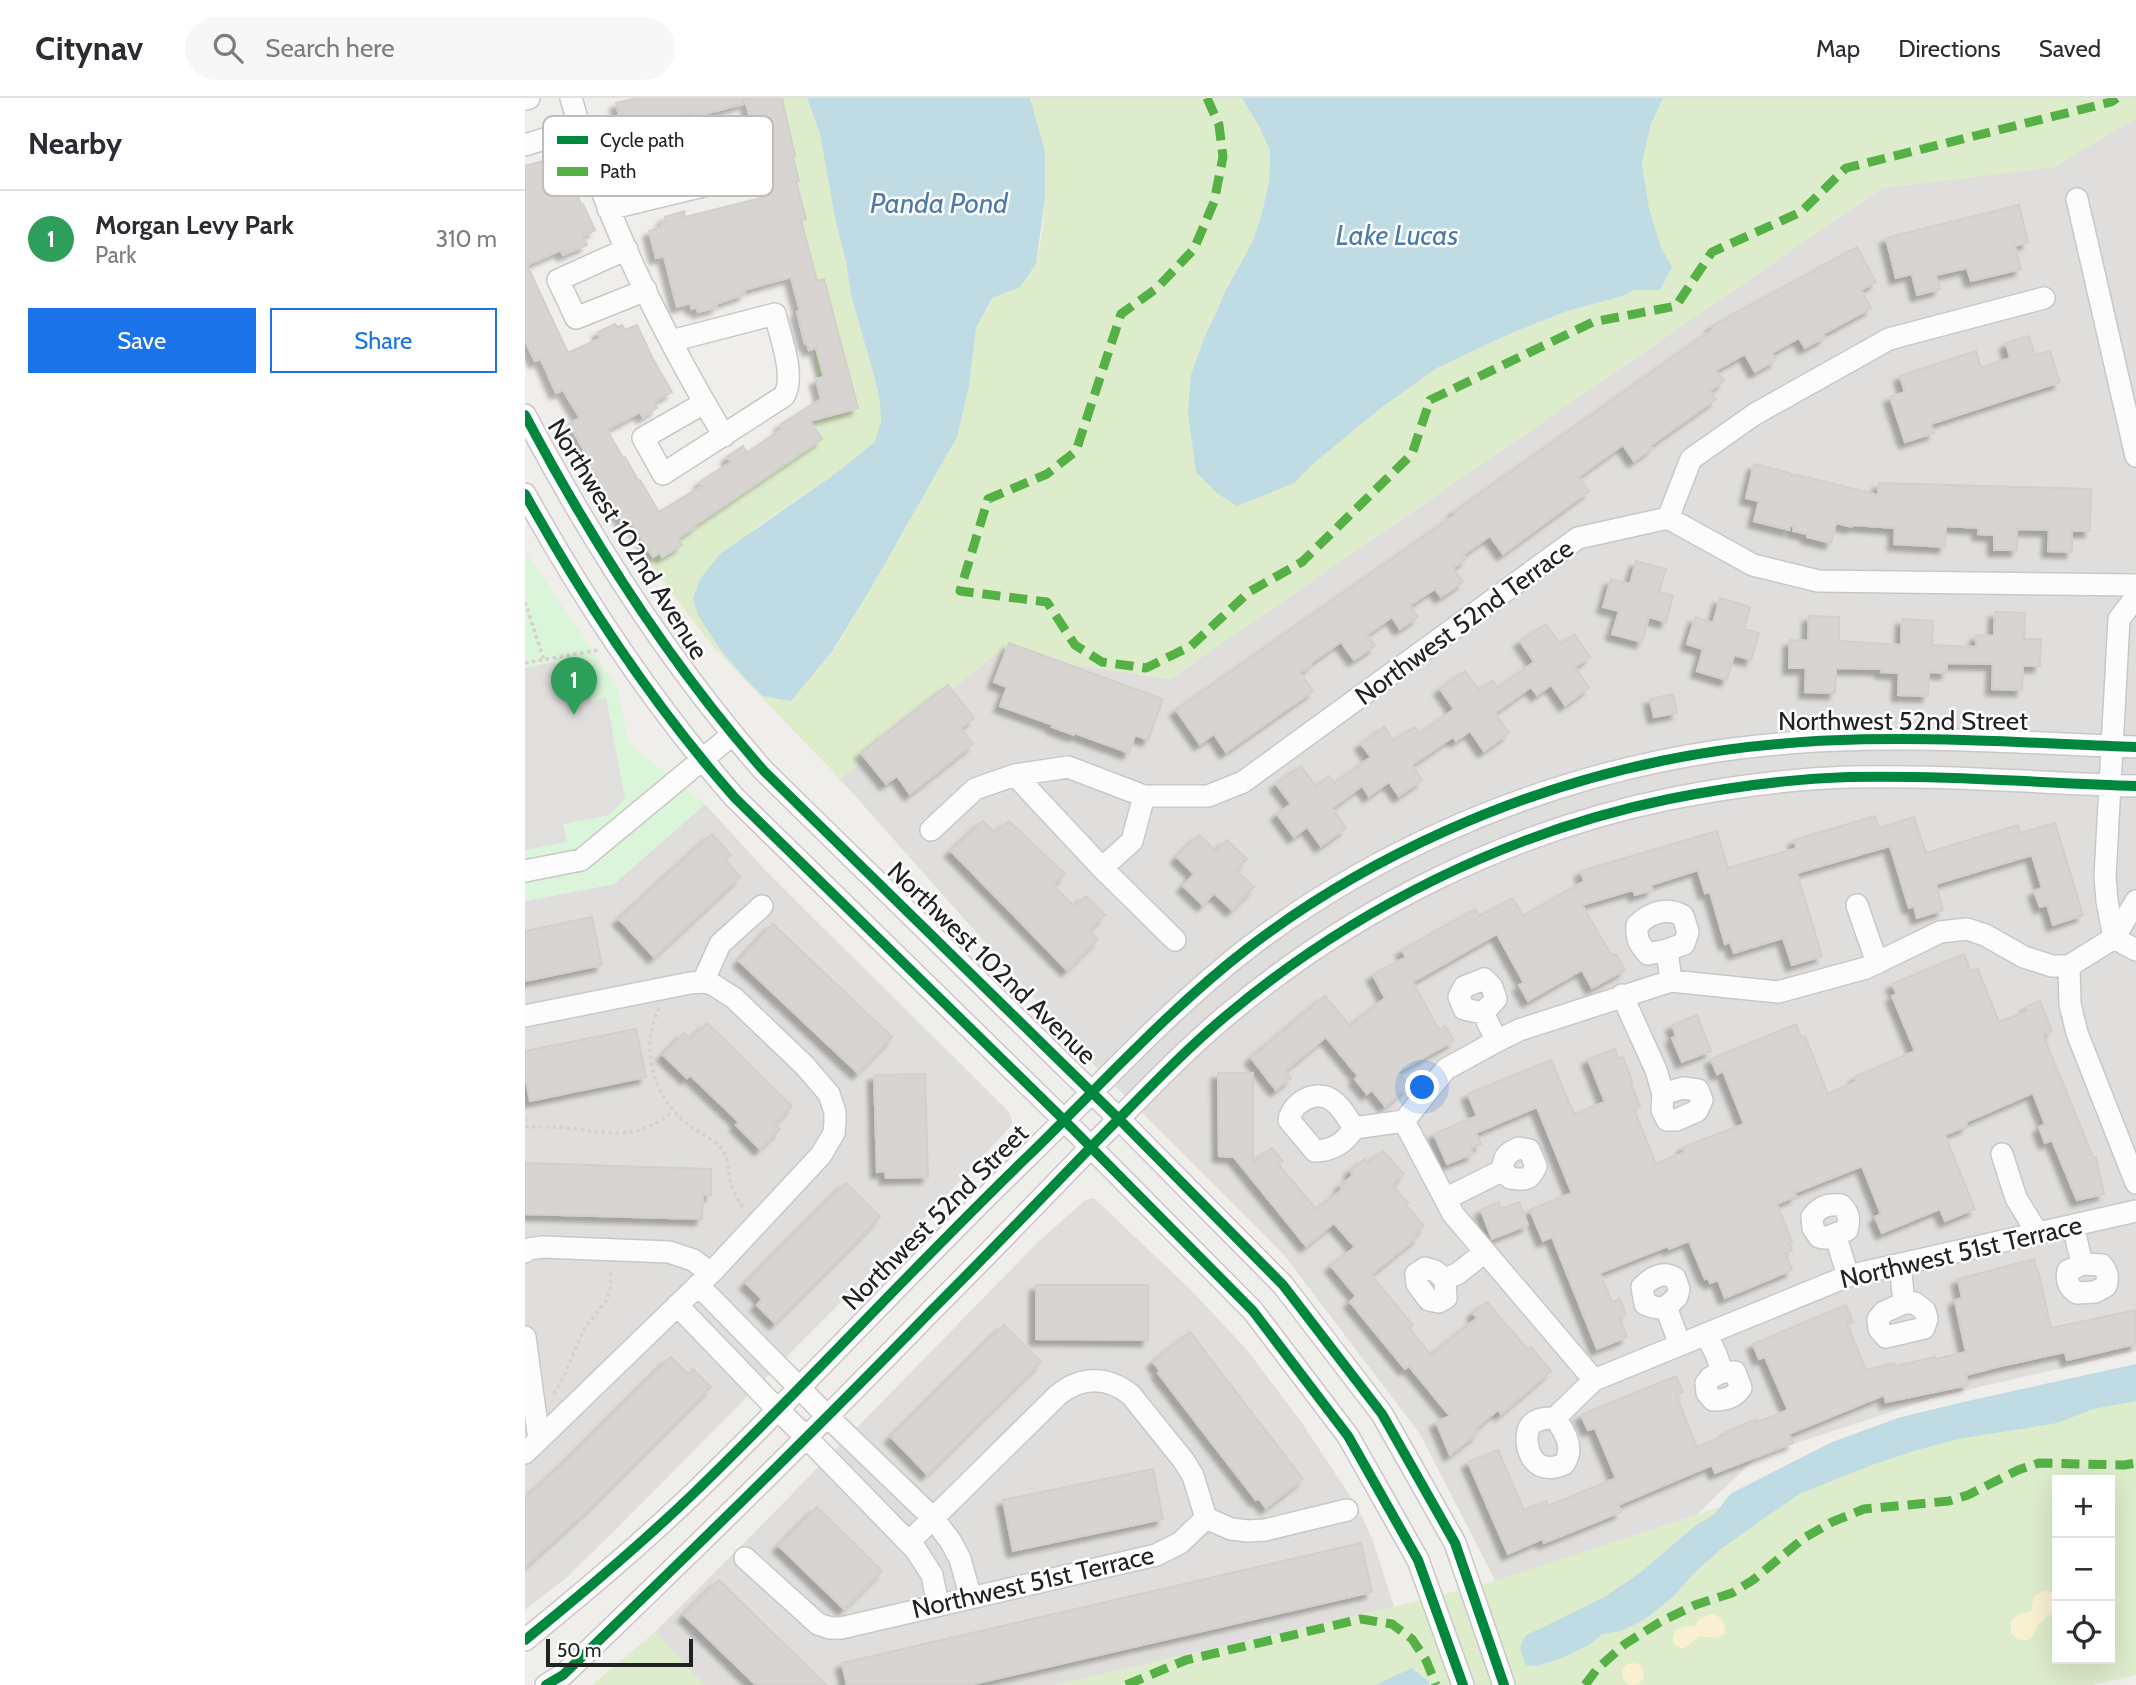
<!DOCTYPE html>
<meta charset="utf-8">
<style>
:root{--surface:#fff;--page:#f7f7f7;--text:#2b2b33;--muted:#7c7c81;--line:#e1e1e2;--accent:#1a73e8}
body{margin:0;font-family:Cabin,sans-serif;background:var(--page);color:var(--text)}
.controls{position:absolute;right:21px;bottom:21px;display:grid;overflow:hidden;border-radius:0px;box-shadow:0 7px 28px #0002}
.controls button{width:63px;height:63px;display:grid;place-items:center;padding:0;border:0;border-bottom:2px solid var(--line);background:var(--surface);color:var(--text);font:35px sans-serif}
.scale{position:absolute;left:21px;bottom:18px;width:147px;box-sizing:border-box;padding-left:7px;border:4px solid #222;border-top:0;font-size:19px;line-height:24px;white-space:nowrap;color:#222;-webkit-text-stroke:5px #fff;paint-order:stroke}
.you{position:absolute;left:898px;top:990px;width:24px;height:24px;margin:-18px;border:5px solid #fff;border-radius:50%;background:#1a73e8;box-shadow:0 0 0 10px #1a73e833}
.badge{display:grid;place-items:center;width:46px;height:46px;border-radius:50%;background:var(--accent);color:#fff;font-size:23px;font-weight:700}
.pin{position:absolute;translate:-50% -58px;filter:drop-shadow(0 2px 4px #0008)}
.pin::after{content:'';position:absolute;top:37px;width:24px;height:21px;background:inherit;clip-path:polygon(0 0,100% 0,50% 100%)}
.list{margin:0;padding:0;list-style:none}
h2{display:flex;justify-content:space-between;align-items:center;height:91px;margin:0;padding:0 28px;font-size:30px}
h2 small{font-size:23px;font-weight:400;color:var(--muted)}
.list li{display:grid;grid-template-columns:46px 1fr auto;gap:21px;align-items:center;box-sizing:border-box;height:98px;padding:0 28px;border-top:2px solid var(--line)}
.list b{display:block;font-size:26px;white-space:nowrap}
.list p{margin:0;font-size:23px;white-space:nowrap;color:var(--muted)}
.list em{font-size:23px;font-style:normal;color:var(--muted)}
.actions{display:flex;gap:14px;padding:21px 28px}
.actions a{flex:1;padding:16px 0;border:2px solid var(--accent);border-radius:0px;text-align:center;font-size:24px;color:var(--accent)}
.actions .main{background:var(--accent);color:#fff}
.icon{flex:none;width:38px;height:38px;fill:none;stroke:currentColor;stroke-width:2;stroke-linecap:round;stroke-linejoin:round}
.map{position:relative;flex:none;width:1611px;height:1587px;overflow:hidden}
header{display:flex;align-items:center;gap:42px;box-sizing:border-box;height:98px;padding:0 35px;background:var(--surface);border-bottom:2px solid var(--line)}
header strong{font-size:33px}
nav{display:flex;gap:38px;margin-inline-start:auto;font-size:24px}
.search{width:490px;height:63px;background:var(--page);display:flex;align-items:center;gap:18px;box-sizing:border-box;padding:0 24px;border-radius:38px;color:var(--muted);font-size:26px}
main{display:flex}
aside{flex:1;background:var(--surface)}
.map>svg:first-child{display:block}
.residential{fill:#dfdedc}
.grass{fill:#ddeccb;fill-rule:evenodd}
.sand{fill:#f8f0d0}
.park{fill:#daf5da}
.parking{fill:#e0dfde}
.water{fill:#bfdbe3}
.building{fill:#d7d4d2;stroke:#d3d0cc;stroke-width:2;filter:url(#shadow)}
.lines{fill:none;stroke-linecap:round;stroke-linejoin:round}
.minor-casing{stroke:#c9c8c7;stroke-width:24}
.path{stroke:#dccecd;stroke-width:3.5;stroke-dasharray:3.5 3.5;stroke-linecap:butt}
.minor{stroke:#fdfcfc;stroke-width:21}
.quiet{stroke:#55b145;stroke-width:9;stroke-dasharray:18 9;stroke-linecap:butt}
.cycleway-casing{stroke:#fff;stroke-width:15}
.cycleway{stroke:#00873e;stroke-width:10}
.labels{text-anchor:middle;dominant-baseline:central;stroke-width:5;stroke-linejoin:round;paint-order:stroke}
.street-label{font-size:26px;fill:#222;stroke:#fff}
.water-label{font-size:28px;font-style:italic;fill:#4a7aab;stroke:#fff}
.key{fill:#fff;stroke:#bdbdbd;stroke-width:2}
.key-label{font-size:19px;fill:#222}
</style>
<header>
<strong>Citynav</strong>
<div class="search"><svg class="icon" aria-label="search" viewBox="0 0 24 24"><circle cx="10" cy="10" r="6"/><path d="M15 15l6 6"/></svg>Search here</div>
<nav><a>Map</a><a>Directions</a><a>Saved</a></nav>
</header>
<main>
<aside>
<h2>Nearby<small></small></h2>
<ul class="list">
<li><span class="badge" style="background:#2e9e5b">1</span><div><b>Morgan Levy Park</b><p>Park</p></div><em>310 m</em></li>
</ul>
<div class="actions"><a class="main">Save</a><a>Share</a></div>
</aside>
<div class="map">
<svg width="1611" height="1587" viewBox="0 0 1611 1587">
<defs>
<filter id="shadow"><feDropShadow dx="-6" dy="6" stdDeviation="2" flood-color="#0004"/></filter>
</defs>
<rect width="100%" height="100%" fill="#f0eeeb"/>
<path class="residential" d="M1611,20v1233l-200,46 -178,59 -135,129 -102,46 -101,-197 -136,-179 -192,-192 -252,-284 157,-126 173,26 712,-491 171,-21z
M180,706l62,68 242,240 4,12 -69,74 -328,331 -50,49 -41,32v-709l89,-17z
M567,1100l4,2 97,92 54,58 55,73 56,85 15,33 21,66 -339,78h-351l-49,-53 96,-96 286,-293 47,-42z"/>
<path class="grass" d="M254,0h28l13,36 16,89 10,38 5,34 24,84 5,23 2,19 -7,21 -40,32 -80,54 -57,87 21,33 44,48 71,-46 37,-62 86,-151 12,-51 7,-58 16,-30 28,-11 16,-23 6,-29 3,-37v-47l-15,-53h212l18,30 10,23 -1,31 -8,35 -9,26 -26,47 -23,51 -12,34 103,108 20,-20 68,-56 55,-39 72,-34 58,-23 56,-15 49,-29 -11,-20 -12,-38 -7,-46 9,-39 12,-26h473v20l-82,49 -172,21 -712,491 -173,-26 -157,126 -125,-130 -69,-90 175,-150z
M1611,1273v304l-43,10h-1038l339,-78 94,-24zM1532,1382h53v179h-53z
M130,1534l49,53h-112z"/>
<path class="sand" d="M1519,1493h5l7,4c4,18 -5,17 -15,27 -10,9 -3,22 -24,17l-6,-6v-12l8,-7 12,-3 3,-15z
M1187,1516c9,2 15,10 13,19 -10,7 -14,4 -25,3 -11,5 -13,20 -27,7 -2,-16 10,-17 22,-17l5,-8z
M1097 1576a11 11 0 1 1 22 0a11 11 0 1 1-22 0Z"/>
<path class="park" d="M0,452l92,137 12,57 76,60 -91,80 -89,17z"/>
<path class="parking" d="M30,564l4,14h18l8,6 6,20 15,-4 19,101 -16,16 -46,9 4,18 -42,8v-182z"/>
<path class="water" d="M282,0h223l15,53v47l-9,66 -16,23 -28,11 -16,30 -7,58 -12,51 -86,151 -38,62 -42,51 -28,-5 -20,-20 -24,-28 -21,-33 -5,-16 7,-20 20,-25 115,-80 40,-32 6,-21 -1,-19 -5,-23 -24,-84 -5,-34 -10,-38 -16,-89z
M717,0h421l-12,26 -9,39 7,46 12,38 11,20 -12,23h-27l-10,6 -56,15 -58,23 -72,34 -55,39 -68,56 -20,20 -57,23 -20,-13 -21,-21 -8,-59 3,-38 12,-34 23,-51 26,-47 9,-26 8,-35 1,-31 -10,-23z
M1611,1266v37l-43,8 -36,14 -99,16 -41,11 -45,15 -73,29 -77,54 -28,25 -20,23 -29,23 -24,12 -19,3 -11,10 -29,14 -25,8 -11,-1 -6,-17 5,-12 81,-40 35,-24 55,-47 18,-10 16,-21 102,-52 66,-24 65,-16z
M887,1570l17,14v3h-54z"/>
<path class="building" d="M112,0h106v6l-50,13 -1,-4 -32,8 -12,4 1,5 -6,2 1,4 -19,5 -9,-38z
M220,0h37l13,58 -2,1 6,24h-3l10,38 -5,1 16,61 7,-2 34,129 -48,13 12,18 -128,87 1,1 -17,11 4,7 -20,12 -2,-4 -7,4 -22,-35 -6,3 -43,-72 3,-1 -16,-28 11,-6 -17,-28 -7,3 -15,-34 -6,2 -10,-21v-174l21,-6 1,4 5,-2 2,5 13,-4 14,42 2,-1 12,26 -12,6 4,9 -24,10 -2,-5 -34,15 41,88 33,-15 -3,-6 17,-8 2,3 5,-2 3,5 12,-5 16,34 19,33 -18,10 3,6 -14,9 -3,-5 -33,18 16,28 2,-1 13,23h2l19,32 43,-26 -2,-4 31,-20 -4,-5 16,-11 4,7 36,-25 -3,-3 41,-26 -5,-20 8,-2 -8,-29 -7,2 -2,-6h-2l-8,-32 3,-1 -9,-34 -47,13 1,4 -29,10 1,3 -19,5 -1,-5 -5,2 -2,-6 -13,4 -13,-51 -8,2 -7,-27 13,-4 -1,-5 5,-1 -1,-4 19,-6 1,6 84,-21z
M1494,107l9,37 -13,4 6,23 -50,12 -4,-13 -31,7 4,14 -23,6 -5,-21 -16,4 -10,-40z
M1332,149l19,35 -15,8 10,18 -48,26 2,3 -20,11 -6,-10 -27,15 4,7 -21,12 -10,-18 -29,16 8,11 -14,10 6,8 -66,47 2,2 -18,13 -11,-16 -31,22 -13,10 10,14 -86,63 -13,-18 -27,19 3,4 -13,9 10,14 -22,15 -6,-8 -25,16 8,12 -18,12 -8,-12 -25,18 8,11 -21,14 -13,-18 -30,21v2l-11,8 13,18 -87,61 -12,-18 -14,10 -24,-34 280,-196 -2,-2 259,-183 -1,-3z
M1504,238l6,19 15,-4 10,31 -129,42 3,9 -29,9 -15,-45 15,-5 -5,-16 76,-25 5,17 29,-10 -4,-15z
M1229,366l36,9 1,3 3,-2 84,21 1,-12 212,6 -1,42h-18v21l-24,-1 1,-21 -32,-1v21h-23v-15l-16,-1 1,-6 -33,-2 -1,21 -51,-3 1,-16 -43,-3v2l-16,-4 -5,20 -24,-6v-3l-14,-3 1,-5h-4l-1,4 -35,-9 5,-20 -13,-3z
M1111,463l30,8 -7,23 14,4 -7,26 -17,-5 -7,25 -30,-8 7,-23 -16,-4 8,-28 19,5z
M1195,500l30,9 -6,22 15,4 -8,27 -17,-5 -7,25 -30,-9 6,-22 -16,-5 8,-27 18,6z
M1470,514l30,1 -1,26h17l-1,27h-17l-1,24 -30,-1 1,-25 -46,-1v10l-18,-1 -1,24 -30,-1 1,-22 -18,-1 1,-3 -46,-1 -1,25 -30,-1 1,-24h-17l1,-28 18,1 1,-25 30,1v24l62,4 1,-26 31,2 -1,24 44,2v-12l18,1z
M1021,526l14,20 14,-10 16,23 -15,10 14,21 -24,17 -14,-20 -14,10 -6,-8 -36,26 14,20 -25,18 -14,-20 -14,10 -3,-4 -41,28 10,15 -23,16 -10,-14 -20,14 -7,-10 -30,22 14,20 -25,18 -14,-19 -13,10 -17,-23 14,-10 -15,-20 25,-18 15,20 13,-10 5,7 37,-26 -10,-13 23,-17 10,14 20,-14 6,7 34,-25 -14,-20 25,-18 14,19 14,-10 5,8 36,-26 -14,-21z
M484,545l154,56 -15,41 -13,-5 -6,18 -54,-20 -1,2 -22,-8 1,-2 -53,-19 7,-19 -13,-5z
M423,587l26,33 -13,10 12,16 -63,50 -13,-18 -11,8 -25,-31z
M1148,596l4,19 -23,4 -4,-18z
M1350,718l4,12 35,-11 12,36 92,-28 2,8 35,-10 28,92 -30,10 -6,-20 -7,2 -6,-16 8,-3 -10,-33 -96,29 7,26 -26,8 -3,-12 -5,2 -19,-62 -93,27 25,83 -30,9 -9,-27 -49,15 -4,-11 -5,2 -15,-52 -5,1 -7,-23 -47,15 1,5 -17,5 -2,-5 -51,15 30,51 4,-2 9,16 -33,18 -10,-18 -54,31 -9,-16 5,-2 -27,-49 -84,48 26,48 6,-4 9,15 -56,31 11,14 -24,20 -13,-16 -5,4 -12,-15 3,-3 -32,-39 -41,34 6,7 -15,12 -25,-32 74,-62 25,30 35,-28 -12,-23 33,-18 -4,-7 73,-41 4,7 34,-18 10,18 61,-35 -3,-10 136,-40 11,37 69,-20 -3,-8z
M458,723l12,12 14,-12 56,53 -12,11 22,22 11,-11 19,19 -16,15 9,9 -31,31 -116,-119z
M187,736l19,21 -6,5 15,17 -86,80 -35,-38z
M674,737l17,16 11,-11 20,19 -11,11 18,17 -22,23 -18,-17 -11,12 -20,-19 11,-12 -17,-17z
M67,819l10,48 -77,16v-50z
M248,826l119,113 -34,36 -119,-112z
M1439,856l7,17 7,-2 21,53 29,-11 -2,-4 14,-6 12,30 -9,4 50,122h3l8,37 -27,6 -25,-60 -7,3 -6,-16 6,-3 -12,-31 -67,29 1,4 -22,9 30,74 -30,12 -5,-12 -58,24 -7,-16 6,-3 -19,-48 -68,27 2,3 -19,8 15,38 -3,2 3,6 -7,3 7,17 -67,28 -7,-18 -8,3 -2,-5 -3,1 -16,-38 -20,8 -1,-3 -68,27 12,29 8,-3 6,16 -7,3 8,19 -30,12 -45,-112 -9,4 -13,-31 42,-17 -35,-86 -61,26 5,11 -10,4 2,6 -26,10 -13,-30 43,-18 -9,-22 83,-34 23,54 31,-12 -17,-43 27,-10 4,10 4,-2 10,26 -2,1 9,22 -6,3 22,55 29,-12 -2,-5 61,-23 -21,-53 -6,3 -6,-15 85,-35 5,13 4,-1 23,58 29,-13 -2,-4 60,-26 -23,-55 5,-2 -5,-10z
M1172,917l14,36 -29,11 -10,-24 4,-2 -4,-11z
M182,925l85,83 -17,18 5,5 -20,20 -24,-24 3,-3 -49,-47 -3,3 -24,-23 21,-22 7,6z
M111,931l10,48 -116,24 -5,-27v-23z
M693,975h35v90l19,-15 11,13 -4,4 38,45 25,-21 -2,-3 13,-11 -3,-4 15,-12 3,5 15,-13 21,23 -12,11 16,18 -2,2 18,21 -8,7 3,3 -48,39 42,50 -4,3 22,27 46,-37 -4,-5 14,-11 41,48 3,-3 20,24 -50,43 -3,-4 -22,18 2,5 -28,22 -14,-33 14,-6 -41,-50 -4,3 -55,-67 6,-6 -25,-30 24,-19 -21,-24 -28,23 -72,-89 -15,-1z
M400,976l3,103 -42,1 -1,-7 -8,1 -3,-97z
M0,1065l186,6v26h-8l-1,24 -177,-5z
M321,1085l34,34 -105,106 -18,-18 5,-6 -16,-16z
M974,1104l2,7 18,-7 9,23 -36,14 -11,-29z
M1509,1161l2,12 2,-1 13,58 85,-18v34l-69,16 -2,-8 -64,14 -35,9 2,10 -38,8 -44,9 -2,-7 -95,39 4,9 -78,30 -3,-8 -94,40 3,7 -77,31 -2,-4 -34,15 -40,-92 30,-12 26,60 22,-9 2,5 68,-28 -21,-50 -7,2 -7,-15 95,-39 7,16 -7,3 21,52 30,-12 -1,-3 30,-13 1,3 31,-12 -23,-53 -6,2 -6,-15 93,-39 7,17 -6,2 19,46 28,-7 1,3 40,-9 1,2 30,-7 -10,-46 -1,-6 7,-2 -4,-19z
M511,1187h112v55l-112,-1z
M479,1227l37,37 -114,112 -36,-37z
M665,1234l113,147 -37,29 -7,-9 -3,1 -42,-54 -56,-73 2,-2 -7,-9z
M146,1259l17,17 5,-5 18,18 -119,119 -67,61v-68l36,-33z
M628,1371l10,50 -150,32 -10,-51z
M292,1409l65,64 -38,38 -65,-63z
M836,1445l11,49 -403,93h-122l-5,-22z
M194,1482l107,105h-70l-72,-70z"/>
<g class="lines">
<defs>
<path id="minor" d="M46,0c33,119 90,232 153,338
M0,1l4,-1
M0,47l55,-17
M68,72l123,-32 12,42 -120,29
M1552,101l59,257
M102,151l-69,31 18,38 70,-28
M146,243l104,-27c5,22 21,62 9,82l-121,78 -20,-36 61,-35
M0,317c67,127 145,249 239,356l355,348 164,166 99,129 73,129 49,142
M0,396c60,108 128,211 210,304l329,322 189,191 95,125 70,124 45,125
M1143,420l23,-59 64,-45 134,-75 155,-41
M490,677l87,93 73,72
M406,732l44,-41 40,-14 53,-8 76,29h64l35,-14 335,-244 90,-20 85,47 65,16 318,4
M577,770l30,-27 12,-45
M0,773l56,-11 151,-125
M1332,807l20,58
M1589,840l-7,-37 -2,-24 14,-258 17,-22
M1589,840l22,-37
M1142,852l-19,4c-9,-10 -12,-15 -11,-29 13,-12 30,-19 46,-9l5,16 -4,12 -17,6 4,31
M1544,868l1,38 7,29 59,150
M1097,897l34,75 7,24 -1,16 5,10h9l21,-9 5,-11 -4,-10 -15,-2 -20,6
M958,915l13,-14 -4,-12 -8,-8 -20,8 -5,10 5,12 19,4 14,28
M0,918l165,-33 13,-1 17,-38 42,-38
M879,1023l49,93 141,166
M829,1030c-6,-9 -12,-21 -21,-27 -16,-13 -41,1 -44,19l26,31c17,0 31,-9 39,-23l50,-7 42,-52 51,-28 22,-11 152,-49 107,11 88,-24 74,-36 27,-3 18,6 39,22 28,9h17l45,-28 22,12
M1477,1056l14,44 22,36
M920,1101l58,-29 7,8c15,2 20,3 26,-12l-7,-16 -10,-2c-12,5 -16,8 -16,22
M1548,1127l9,39 20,1c5,7 7,12 4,21l-11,6 -18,1c-9,-6 -11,-12 -9,-22l14,-7
M1310,1136l-9,4 -7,-1 -6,-9 -1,-11c8,-11 16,-13 29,-12 8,8 9,14 6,25l-12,4 13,42
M0,1154l4,-3 13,-2 127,5 24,8 18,13
M1375,1166l4,39h11l10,8 2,8 -3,9 -38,9 -7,-8 -1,-10 6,-7 20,-9
M920,1181l1,19 -7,4 -10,-2 -12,-16 -1,-10 9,-6 10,3 10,8 12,-5 28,-22
M173,1187l130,132 106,102 17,23 9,17 11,39
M152,1207l100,104 30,29 109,112 16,25 6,30
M1141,1209c-8,2 -14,0 -21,-3l-3,-17c10,-10 21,-16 33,-9l4,11 -2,8 -11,10 14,38
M1181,1236l10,20 6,18h13l6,16c-7,10 -16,12 -28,12l-6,-7 -1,-10 4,-5 12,-6
M0,1239l14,103
M1030,1320c-8,0 -15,0 -22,5 -13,9 -6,58 31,41 11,-16 1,-32 -9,-46l39,-38 254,-104 288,-65
M0,1355l186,-180 110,-118 13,-22 1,-11v-10l-6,-18 -24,-28 -71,-68 -22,-14 -9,-2
M384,1444l149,-147c23,-19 50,-19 73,0l53,66 9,15 13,42
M220,1460l73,66 12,4h11l315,-73 24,-12 26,-25 25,11 17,2 17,-1 82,-20
M0,1542c58,-47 115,-95 169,-147 114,-110 221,-228 335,-338 72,-70 139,-145 219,-207 118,-91 267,-157 413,-187 161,-34 313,-20 475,-14
M21,1587l17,-10c124,-119 247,-239 367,-363 54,-54 107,-109 160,-164 45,-45 88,-92 137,-133 126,-106 281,-183 442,-216 60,-12 120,-20 180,-22 96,-2 192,6 287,9"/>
</defs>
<use href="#minor" class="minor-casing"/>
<path class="path" d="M0,504l19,58
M0,565l73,-13
M134,910c-20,41 -6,88 28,116 11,9 27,15 35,25 7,8 6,22 8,31 3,11 8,20 14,30
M0,1020l2,9c17,0 34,0 51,2 38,6 63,9 95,-18
M29,1296l9,-16 21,-49 22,-28 4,-9 1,-22"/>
<use href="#minor" class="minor"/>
<path class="quiet" d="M682,0l12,27 4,32 -9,45 -20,47 -37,39 -36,26 -45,137 -29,23 -59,25 -28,92 87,11 28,43 27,17 44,6 45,-22 58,-54 53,-30 110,-108 18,-54 163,-78 83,-16 36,-54 89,-40 45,-44 265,-66 6,-4
M601,1587l60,-25 175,-41 31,5 20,15 14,21 10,25
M1060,1587l12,-16 28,-25 35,-22 35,-17 37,-12 21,-13 51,-42 28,-16 32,-13 85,-8 19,-6 50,-25 21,-7 85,2 12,-2"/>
<defs>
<path id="cycleway" d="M0,317c67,127 145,249 239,356l355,348 164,166 99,129 73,129 49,142
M0,396c60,108 128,211 210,304l329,322 189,191 95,125 70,124 45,125
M0,1542c58,-47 115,-95 169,-147 114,-110 221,-228 335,-338 72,-70 139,-145 219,-207 118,-91 267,-157 413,-187 161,-34 313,-20 475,-14
M21,1587l17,-10c124,-119 247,-239 367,-363 54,-54 107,-109 160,-164 45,-45 88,-92 137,-133 126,-106 281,-183 442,-216 60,-12 120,-20 180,-22 96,-2 192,6 287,9"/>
</defs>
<use href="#cycleway" class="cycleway-casing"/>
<use href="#cycleway" class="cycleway"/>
</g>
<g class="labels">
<g class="street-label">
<text transform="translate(103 441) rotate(58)">Northwest 102nd Avenue</text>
<text transform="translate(939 524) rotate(-36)">Northwest 52nd Terrace</text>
<text x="1378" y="623">Northwest 52nd Street</text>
<text transform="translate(467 865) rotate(44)">Northwest 102nd Avenue</text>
<text transform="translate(410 1119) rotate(-45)">Northwest 52nd Street</text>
<text transform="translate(1436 1154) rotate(-13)">Northwest 51st Terrace</text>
<text transform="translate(508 1484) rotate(-13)">Northwest 51st Terrace</text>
</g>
<g class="water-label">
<text x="414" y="105">Panda Pond</text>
<text x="872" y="137">Lake Lucas</text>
</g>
</g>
<rect x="18" y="18" width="230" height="80" rx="10" class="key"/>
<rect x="32" y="38" width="31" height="8" fill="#00873e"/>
<rect x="32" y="69" width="31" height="9" fill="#55b145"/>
<g class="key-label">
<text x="75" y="49">Cycle path</text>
<text x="75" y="80">Path</text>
</g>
</svg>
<div class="controls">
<button>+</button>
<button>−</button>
<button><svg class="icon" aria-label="locate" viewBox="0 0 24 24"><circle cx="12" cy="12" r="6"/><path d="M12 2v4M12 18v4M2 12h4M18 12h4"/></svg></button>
</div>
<div class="scale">50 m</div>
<div class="you"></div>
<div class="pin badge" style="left:49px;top:617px;background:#2e9e5b">1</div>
</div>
</main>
